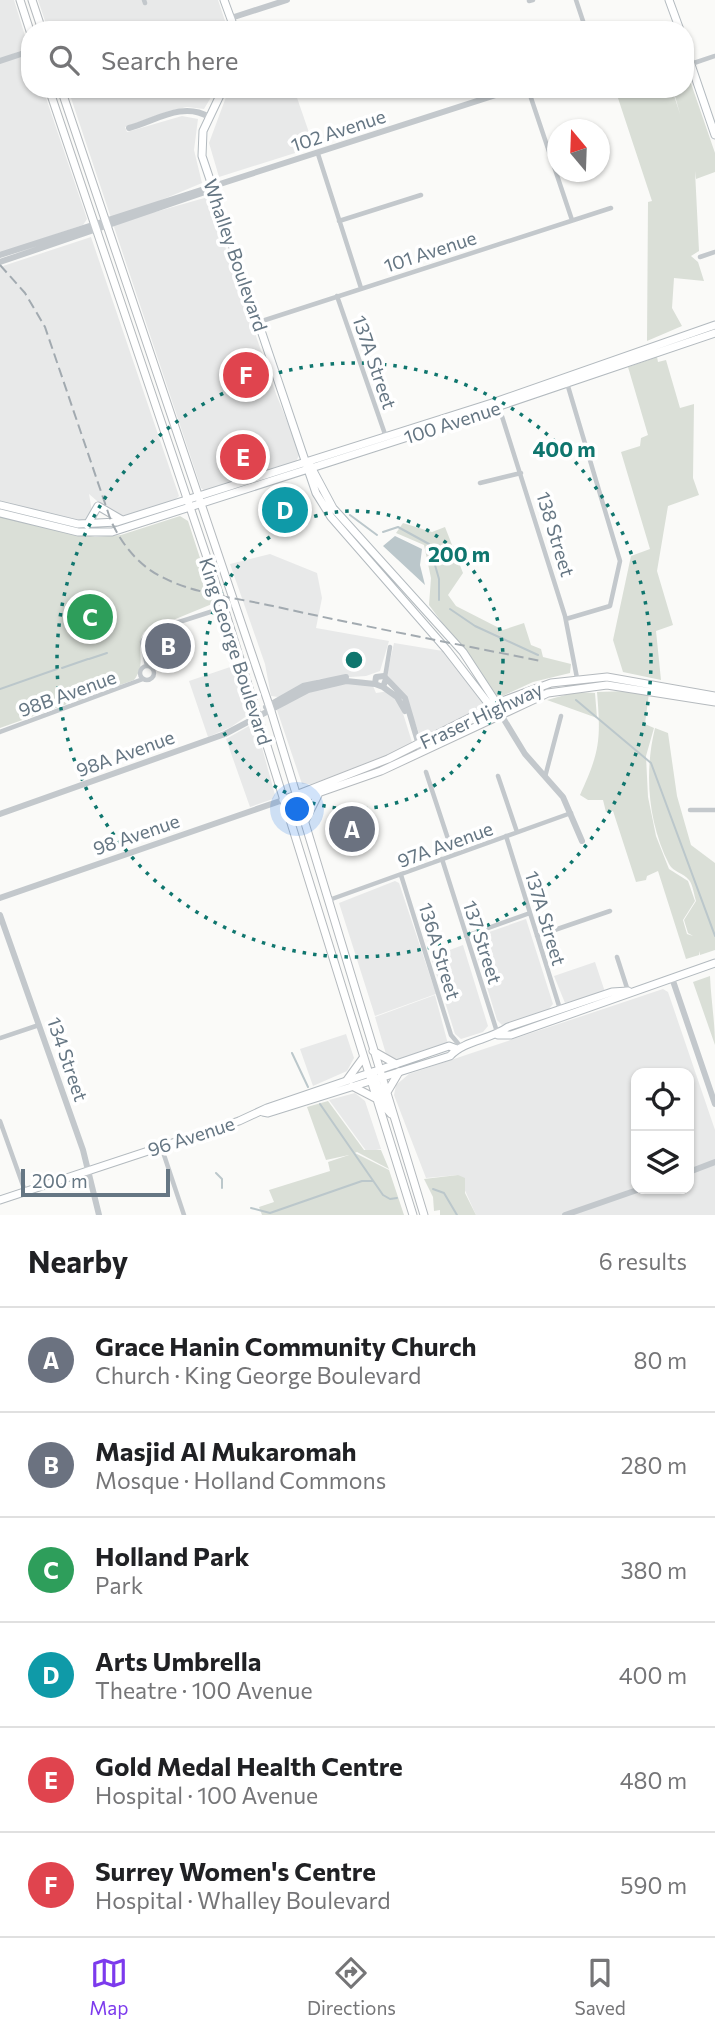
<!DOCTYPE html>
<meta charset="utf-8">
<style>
:root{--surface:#fff;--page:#f6f6f6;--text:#202124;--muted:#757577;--line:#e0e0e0;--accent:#7c3aed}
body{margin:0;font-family:Commissioner,sans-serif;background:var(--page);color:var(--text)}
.controls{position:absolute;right:21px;bottom:21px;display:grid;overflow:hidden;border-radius:14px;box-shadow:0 2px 5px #0004}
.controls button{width:63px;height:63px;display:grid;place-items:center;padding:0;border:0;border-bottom:2px solid var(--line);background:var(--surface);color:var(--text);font:35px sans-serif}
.compass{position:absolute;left:547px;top:119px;width:63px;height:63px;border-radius:50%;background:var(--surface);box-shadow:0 2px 5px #0004;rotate:341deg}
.scale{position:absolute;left:21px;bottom:18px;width:149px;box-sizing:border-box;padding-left:7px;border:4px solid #657683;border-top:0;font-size:19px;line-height:24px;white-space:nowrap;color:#657683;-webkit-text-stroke:5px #fff;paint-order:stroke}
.you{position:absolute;left:298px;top:810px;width:24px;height:24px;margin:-18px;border:5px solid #fff;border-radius:50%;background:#1a73e8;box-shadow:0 0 0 10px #1a73e833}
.badge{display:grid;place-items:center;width:46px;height:46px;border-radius:50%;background:var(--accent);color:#fff;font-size:23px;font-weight:700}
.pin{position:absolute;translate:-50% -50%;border:4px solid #fff;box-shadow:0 2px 7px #0006}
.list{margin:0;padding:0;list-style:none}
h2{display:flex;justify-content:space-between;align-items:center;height:91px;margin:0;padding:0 28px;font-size:30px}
h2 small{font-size:23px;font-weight:400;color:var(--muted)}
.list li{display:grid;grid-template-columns:46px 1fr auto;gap:21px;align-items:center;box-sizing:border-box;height:105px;padding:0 28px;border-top:2px solid var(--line)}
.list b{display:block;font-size:26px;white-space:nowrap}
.list p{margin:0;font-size:23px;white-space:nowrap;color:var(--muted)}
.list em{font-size:23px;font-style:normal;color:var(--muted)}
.icon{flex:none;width:38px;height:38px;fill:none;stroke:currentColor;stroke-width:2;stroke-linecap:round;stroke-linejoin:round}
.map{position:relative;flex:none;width:715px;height:1215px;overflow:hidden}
.search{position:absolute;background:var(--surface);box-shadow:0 2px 5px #0004;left:21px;right:21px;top:21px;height:77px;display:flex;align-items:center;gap:18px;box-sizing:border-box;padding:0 24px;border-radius:28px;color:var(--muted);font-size:26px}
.sheet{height:721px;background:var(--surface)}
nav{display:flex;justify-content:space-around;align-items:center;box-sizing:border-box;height:98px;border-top:2px solid var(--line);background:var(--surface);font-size:19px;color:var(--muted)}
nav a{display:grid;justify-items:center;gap:4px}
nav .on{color:var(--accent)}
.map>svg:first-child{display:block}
.built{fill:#e8e9e9;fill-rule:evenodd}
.green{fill:#dadfd7}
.water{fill:#bbc7cb}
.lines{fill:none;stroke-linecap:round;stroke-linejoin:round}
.stream{stroke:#bbc7cb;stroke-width:2}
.secondary-casing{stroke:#b3babf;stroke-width:9}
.primary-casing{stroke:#b5babe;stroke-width:9}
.minor{stroke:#c3c8cc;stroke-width:4.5}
.tertiary{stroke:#c3c8cc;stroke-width:6}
.secondary{stroke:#fff;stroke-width:7}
.primary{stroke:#fff;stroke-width:7}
.rail{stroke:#a2aab0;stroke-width:2;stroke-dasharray:10 5;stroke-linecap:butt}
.ring{fill:none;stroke:#0f766e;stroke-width:3.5;stroke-dasharray:3.5 7}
.labels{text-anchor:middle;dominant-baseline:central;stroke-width:7;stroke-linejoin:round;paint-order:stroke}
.street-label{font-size:19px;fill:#657683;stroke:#fff}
.centre{fill:#0f766e;stroke:#fff;stroke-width:3.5}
.ring-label{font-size:21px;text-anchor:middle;font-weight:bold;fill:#0f766e;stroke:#fff;stroke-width:7;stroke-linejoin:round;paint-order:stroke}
</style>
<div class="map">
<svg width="715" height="1215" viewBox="0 0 715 1215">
<rect width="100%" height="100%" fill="#fafaf8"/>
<path class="built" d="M0,0h14l13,42 -4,8 -23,9z
M38,0h180l10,30h-180z
M30,53v36h13l44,130 -4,6 -83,28v-190z
M68,89h148l-12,20 -17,-2 -18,4 -44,16 2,5 55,-16 16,3 -4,31 8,33 -43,18 -4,11 53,-15 68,197 24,59 -4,9 -91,29 -4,-3z
M229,89h65l20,58 -95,30 -10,-34z
M91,237l88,259 -4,4 -52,16 -11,-2 -23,-20 3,17 -5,9 -4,1 -83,-19v-235z
M270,554l47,19 5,25 -6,30 73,13 -9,30 -14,5 -47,3 -41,18 -7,-1 -6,-32 -35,-100z
M394,643l49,8 39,48v9l-56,30 -6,-2 -12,-33 -21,-29z
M236,665l15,48 -20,14 -23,10 -19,-56z
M342,682l31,4 3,7 13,-2 12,16 11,35 -35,19 -66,23h-9l-25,-74 24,-16z
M249,726l6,1 3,6 17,62 -2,4 -23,8 -24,-68z
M395,881l4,2 37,111 -61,22 -36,-113z
M526,919l27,85 -5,6 -46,15 -5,-5 -25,-82z
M463,945l25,81 -5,6 -22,7 -6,-5 -24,-77z
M595,962l10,30 -40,11 -11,-27z
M663,989l5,3 47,138v85h-239l-18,-40 -32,3 -32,-83 2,-10 13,-11zM636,1073h53v116h-53z
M435,995l13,49 -51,17 -11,-7 -11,-37z
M346,1034l8,24 -7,13 -34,15 -13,-37z
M355,1093l10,8 16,48 -14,3 -38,-52z"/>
<path class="green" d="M685,66l30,87v19l-19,7 -1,-8 4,80 -8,5 7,6 6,19 -30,-3 -2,30 10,18 -35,15 1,-139 4,-1 -37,-112h57l8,25 -7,-25h12z
M657,357l1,5 8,-2 14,48 14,-4 -1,74 6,17 -31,11 -11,65 16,54 -17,6 5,49 -38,-8 -10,-32 18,-84 19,-7 -29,-97 19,-6 1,-8 7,-3 -20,-68z
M180,516l8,5 25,77 -1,6 -68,28c-10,15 4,30 -10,48l-134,48v-211l95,20 26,-2z
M403,523l29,9 13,-5 18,46 -15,22 8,11 47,24 21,-7 7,22 10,4 2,8 28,7 -1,9 -37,9 -35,16 -69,-93 2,-27 -7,-33 -28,-12z
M628,691l21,2 -4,31 9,4 -8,28 2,41 8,39 13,33 19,12 7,20 -12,19 4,14 6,2 -5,-3 -4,-13 12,-19c-2,-6 -3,-16 -7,-21 -5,-7 -16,-8 -20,-16 -21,-42 -25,-91 -14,-136l13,5 9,63 14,49 24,18v87l-15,5 -1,-4v4l-13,4 -28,-88 -11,5 -1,4 -10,2 -23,-71 -7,1 -3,-12h-15l-8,-5c20,-44 21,-55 17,-103z
M576,692l19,1 2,25 -50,-18z
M710,976c1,24 5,46 5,69l-22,-63z
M328,1101l36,49h17l8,19 -32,-17 -2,1 34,17 15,45h-142l-3,-8 15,-5 -5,-12 61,-19 -2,-9 21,-7 -23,5 -19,-53z
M458,1175l7,3v15l11,22h-36v-5l-6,1 -1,-14 -9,-18z"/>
<path class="water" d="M395,536l27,13 -2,16 5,20 -42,-39z"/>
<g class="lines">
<path class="stream" d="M350,515l27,20
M383,532l15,-5 31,17 10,35v21
M450,609l25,17 63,29
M89,659l18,-6
M62,668l26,-9
M0,689l57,-20
M576,700l75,63 64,173
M292,1053l16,34
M320,1104l63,91 7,4 7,-1
M216,1173l6,6v9
M433,1189l11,4 13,22
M251,1208l19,5 92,-32h11"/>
<defs>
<path id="secondary" d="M224,0l11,30
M669,0l11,30
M685,47l30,88
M223,89l-20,42 -1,25 114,337 15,24 116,133 44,57 9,6
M310,465l23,43 130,144 36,55
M0,505l78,19 39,-2 375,-119 223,-78
M0,513l78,19h34l299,-96 304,-103
M87,525l11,-19 24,14
M498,1035h13l204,-72
M263,1112l5,1 182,-57c15,-16 40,-16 58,-29l104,-35 16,-1
M0,1200l239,-79 28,-13 182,-62 8,3"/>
<path id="primary" d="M20,0l10,31
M32,0l10,30
M49,89l177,525 187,601
M61,89l210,622 153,504
M283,800l105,-41 117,-59 46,-17 56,-6 108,19
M295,801l86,-30 167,-78 59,-8 108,17
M305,821l13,-26
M373,1051l23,13
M373,1072l11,34 7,8
M347,1080l16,-22
M352,1086l23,12
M386,1094l13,-22"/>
</defs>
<use href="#secondary" class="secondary-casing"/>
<use href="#primary" class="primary-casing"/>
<path class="minor" d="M144,0l1,3
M576,0l10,30
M529,1l4,-1
M691,64l24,-8
M528,89l44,131
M318,154l43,134
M339,221l82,-26
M700,257l15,-5
M337,296l49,141
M259,322l352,-114
M499,407l66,209 12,62
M480,483l41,-10
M566,619l44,-13 10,-45 -53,-178
M140 673a7 7 0 1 1 14 0a7 7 0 1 1-14 0Z
M147,666l-5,-24 6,-10 87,-28
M385,677l5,-30
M0,732l143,-53
M426,772l27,82
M498,776l19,56
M545,777l16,-61
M690,810h25
M506,836l54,173
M442,859l56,176
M401,875l50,160 10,12
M329,900l242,-87
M466,936l64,-23
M537,936l73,-25
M617,957l11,34
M0,1038l39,-13
M0,1121l25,70
M161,1146l23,69"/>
<path class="tertiary" d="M231,18l56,-18
M0,61l30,-10
M129,128c26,-7 54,-27 80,-11
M0,255l514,-166
M0,262l211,-72
M386,679l-3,8 -8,-3 1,-7 8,-1 21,22 16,54
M383,687l14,10 8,14
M266,707l37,-21 43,-9
M500,713l25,41 38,43 19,44
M0,814l225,-80 83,-44 38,-9 29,3
M0,898l283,-98
M0,915l83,235 16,65
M672,978l43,126
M689,1172l26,-10
M565,1215l75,-26"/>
<use href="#secondary" class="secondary"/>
<use href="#primary" class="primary"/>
<path class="rail" d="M0,265l25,28 20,34 66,194c11,23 26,43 49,55 33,18 77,22 113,30 89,20 178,37 268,55"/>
</g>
<g class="ring">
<circle cx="354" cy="660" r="149"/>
<circle cx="354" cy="660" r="297"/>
</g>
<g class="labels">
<g class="street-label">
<text transform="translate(338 130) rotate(-18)">102 Avenue</text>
<text transform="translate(430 251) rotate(-18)">101 Avenue</text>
<text transform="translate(236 255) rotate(71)">Whalley Boulevard</text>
<text transform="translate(375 362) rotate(71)">137A Street</text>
<text transform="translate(452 422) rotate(-18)">100 Avenue</text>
<text transform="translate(556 534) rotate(73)">138 Street</text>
<text transform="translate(236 651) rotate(72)">King George Boulevard</text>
<text transform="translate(67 693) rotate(-20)">98B Avenue</text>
<text transform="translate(481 715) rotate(-25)">Fraser Highway</text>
<text transform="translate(125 753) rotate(-20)">98A Avenue</text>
<text transform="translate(136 834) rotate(-19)">98 Avenue</text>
<text transform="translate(445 844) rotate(-20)">97A Avenue</text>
<text transform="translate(546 918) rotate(73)">137A Street</text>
<text transform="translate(483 942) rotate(72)">137 Street</text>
<text transform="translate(440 951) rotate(73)">136A Street</text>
<text transform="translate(68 1059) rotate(71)">134 Street</text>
<text transform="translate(191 1136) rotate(-18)">96 Avenue</text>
</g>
</g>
<circle cx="354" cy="660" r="10" class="centre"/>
<g class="ring-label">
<text x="564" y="457">400 m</text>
<text x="459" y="562">200 m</text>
</g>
</svg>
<div class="controls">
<button><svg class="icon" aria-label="locate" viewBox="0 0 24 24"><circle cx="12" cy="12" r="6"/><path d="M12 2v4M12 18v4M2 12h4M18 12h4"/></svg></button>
<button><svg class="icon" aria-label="layers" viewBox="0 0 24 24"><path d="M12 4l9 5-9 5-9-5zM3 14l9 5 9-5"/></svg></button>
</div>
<svg class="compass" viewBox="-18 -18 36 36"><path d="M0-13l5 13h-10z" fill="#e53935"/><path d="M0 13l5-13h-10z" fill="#757577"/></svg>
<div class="scale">200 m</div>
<div class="you"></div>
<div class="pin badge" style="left:352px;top:829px;background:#6b7280">A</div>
<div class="pin badge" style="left:168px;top:646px;background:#6b7280">B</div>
<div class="pin badge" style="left:90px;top:617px;background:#2e9e5b">C</div>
<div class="pin badge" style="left:285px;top:510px;background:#0f9aa8">D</div>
<div class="pin badge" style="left:243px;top:457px;background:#e0444e">E</div>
<div class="pin badge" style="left:246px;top:375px;background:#e0444e">F</div>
<div class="search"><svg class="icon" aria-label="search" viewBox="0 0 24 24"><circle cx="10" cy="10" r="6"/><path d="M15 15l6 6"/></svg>Search here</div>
</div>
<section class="sheet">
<h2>Nearby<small>6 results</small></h2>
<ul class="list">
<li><span class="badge" style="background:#6b7280">A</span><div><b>Grace Hanin Community Church</b><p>Church · King George Boulevard</p></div><em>80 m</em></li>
<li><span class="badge" style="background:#6b7280">B</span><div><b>Masjid Al Mukaromah</b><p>Mosque · Holland Commons</p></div><em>280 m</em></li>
<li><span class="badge" style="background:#2e9e5b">C</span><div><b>Holland Park</b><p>Park</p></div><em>380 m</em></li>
<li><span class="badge" style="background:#0f9aa8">D</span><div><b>Arts Umbrella</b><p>Theatre · 100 Avenue</p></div><em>400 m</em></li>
<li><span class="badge" style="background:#e0444e">E</span><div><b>Gold Medal Health Centre</b><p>Hospital · 100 Avenue</p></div><em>480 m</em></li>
<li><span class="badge" style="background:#e0444e">F</span><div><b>Surrey Women's Centre</b><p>Hospital · Whalley Boulevard</p></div><em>590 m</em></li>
</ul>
</section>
<nav>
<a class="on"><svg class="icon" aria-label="map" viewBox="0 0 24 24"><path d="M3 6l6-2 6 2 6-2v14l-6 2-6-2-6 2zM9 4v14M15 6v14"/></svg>Map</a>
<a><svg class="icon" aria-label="directions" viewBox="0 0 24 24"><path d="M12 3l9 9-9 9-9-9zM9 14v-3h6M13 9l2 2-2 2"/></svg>Directions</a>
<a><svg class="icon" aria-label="saved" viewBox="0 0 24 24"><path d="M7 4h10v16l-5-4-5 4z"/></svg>Saved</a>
</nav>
